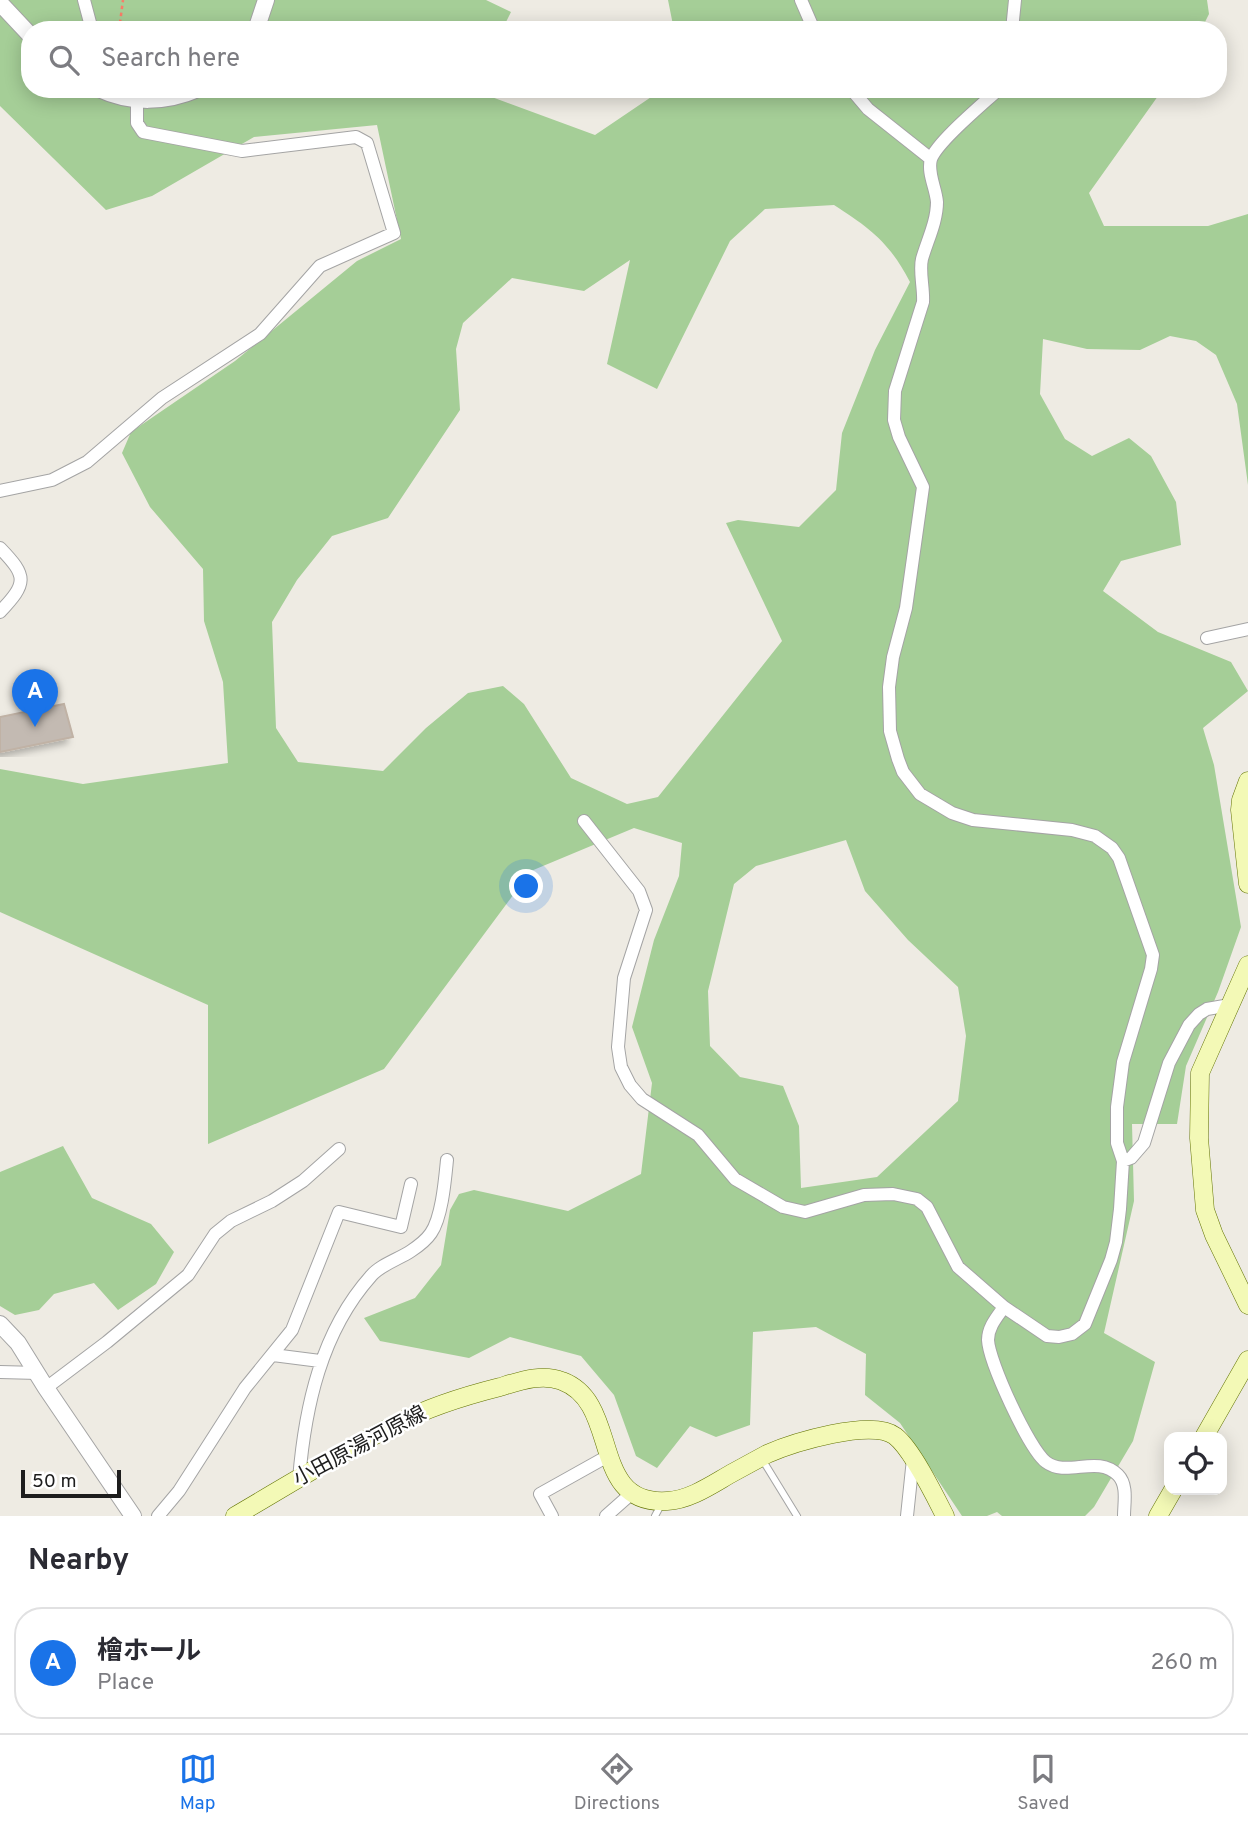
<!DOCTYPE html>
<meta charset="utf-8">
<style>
:root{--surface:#fff;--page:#f7f7f7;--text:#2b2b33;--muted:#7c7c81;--line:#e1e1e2;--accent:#1a73e8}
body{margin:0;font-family:Overpass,"Noto Sans JP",sans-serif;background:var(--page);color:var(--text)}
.controls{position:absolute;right:21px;bottom:21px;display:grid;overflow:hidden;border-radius:14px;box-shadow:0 4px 18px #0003}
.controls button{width:63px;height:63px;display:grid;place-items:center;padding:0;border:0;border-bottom:2px solid var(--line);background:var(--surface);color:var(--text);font:35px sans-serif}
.scale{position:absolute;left:21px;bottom:18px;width:100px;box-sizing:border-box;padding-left:7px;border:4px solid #1d1d1d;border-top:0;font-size:19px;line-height:24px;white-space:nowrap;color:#1d1d1d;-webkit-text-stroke:5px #fff;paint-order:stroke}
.you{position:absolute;left:527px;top:887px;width:24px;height:24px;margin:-18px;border:5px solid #fff;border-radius:50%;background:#1a73e8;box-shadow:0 0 0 10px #1a73e833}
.badge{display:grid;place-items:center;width:46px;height:46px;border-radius:50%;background:var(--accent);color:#fff;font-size:23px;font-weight:700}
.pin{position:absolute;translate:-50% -58px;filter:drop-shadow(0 2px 4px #0008)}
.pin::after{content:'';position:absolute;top:37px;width:24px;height:21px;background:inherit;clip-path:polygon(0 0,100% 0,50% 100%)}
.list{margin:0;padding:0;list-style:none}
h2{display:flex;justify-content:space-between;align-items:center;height:91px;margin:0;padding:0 28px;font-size:30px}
h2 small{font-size:23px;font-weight:400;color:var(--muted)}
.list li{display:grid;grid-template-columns:46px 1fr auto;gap:21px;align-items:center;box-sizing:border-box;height:112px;margin:0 14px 14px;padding:0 14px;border:2px solid var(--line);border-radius:28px}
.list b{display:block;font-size:26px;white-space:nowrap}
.list p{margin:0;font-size:23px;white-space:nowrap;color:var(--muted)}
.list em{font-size:23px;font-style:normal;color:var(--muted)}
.icon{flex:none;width:38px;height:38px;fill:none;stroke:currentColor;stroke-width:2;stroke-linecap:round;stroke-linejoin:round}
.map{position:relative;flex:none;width:1248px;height:1516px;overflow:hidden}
.search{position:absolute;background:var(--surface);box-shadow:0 4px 18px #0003;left:21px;right:21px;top:21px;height:77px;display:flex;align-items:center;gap:18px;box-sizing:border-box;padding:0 24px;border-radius:28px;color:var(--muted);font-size:26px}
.sheet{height:217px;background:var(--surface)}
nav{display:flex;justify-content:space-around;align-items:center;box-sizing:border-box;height:98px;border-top:2px solid var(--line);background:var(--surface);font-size:19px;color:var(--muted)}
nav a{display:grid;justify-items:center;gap:4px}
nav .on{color:var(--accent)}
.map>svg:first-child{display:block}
.forest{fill:#a5ce97;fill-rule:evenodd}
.building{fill:#c3bab2;stroke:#c0b2a5;stroke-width:2;filter:url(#shadow)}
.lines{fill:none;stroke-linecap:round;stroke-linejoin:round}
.service-casing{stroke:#a4a4a4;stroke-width:8}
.minor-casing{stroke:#a4a4a4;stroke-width:14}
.tertiary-casing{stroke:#a4a4a4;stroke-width:18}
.secondary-casing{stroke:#637404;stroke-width:19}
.path{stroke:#fa7d68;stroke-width:2.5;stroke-dasharray:3.5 3.5;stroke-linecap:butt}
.service{stroke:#fff;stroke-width:6}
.minor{stroke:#fff;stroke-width:12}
.tertiary{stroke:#fff;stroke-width:16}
.secondary{stroke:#f3f9b6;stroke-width:18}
.labels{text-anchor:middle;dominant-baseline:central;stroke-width:5;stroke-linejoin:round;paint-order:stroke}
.street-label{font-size:21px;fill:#1d1d1d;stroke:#fff}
</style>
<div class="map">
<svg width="1248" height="1516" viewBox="0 0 1248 1516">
<defs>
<filter id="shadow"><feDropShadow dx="-5.5" dy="5.5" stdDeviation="3.5" flood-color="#0004"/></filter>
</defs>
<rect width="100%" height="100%" fill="#eeebe3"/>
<path class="forest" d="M0,0h486l25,12 -9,18h-472v59h440l125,46 68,-46h500l-74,104 15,33h104l40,-12v271l-11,-81 -21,-49 -20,-14 -26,-5 -30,14 -53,-1 -44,-10 -3,55 25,45 27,17 37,-18 22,18 25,46 5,43 -60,16 -18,30 55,41 73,30 17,29 -45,37 11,37 27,162 -23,65 -32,74 -9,58h-45l2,77 -30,132 51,29 -22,79 -39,66 -9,9h-83l-5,-4 -10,4h-25l-62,-93 -35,-28 1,-41 -50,-27 -63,5 -3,93 -34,12 -26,-11 -33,42 -21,-12 -22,-61 -33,-39 -71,-19 -41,21 -89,-17 -16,-23 51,-20 26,-33 9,-55 9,-16 15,-4 94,21 73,-37 11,-91 -20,-56 22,-87 25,-64 3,-33 -48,-15 -103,43 -147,198 -176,75v-139l-208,-93v-143l83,15 145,-21 -5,-81 -19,-61 -1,-52 -53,-62 -28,-54 9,-21 104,-71 122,-100 44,-22 -24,-114 -123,12 -102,59 -46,14 -106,-104zM834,205c37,24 55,37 76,77l-35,68 -33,83 -6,57 -37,37 -61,-7 -12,3 56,118 -124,156 -31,7 -56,-26 -47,-74 -21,-18 -35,7 -42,35 -43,43 -85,-9 -22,-34 -4,-106 25,-42 35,-44 56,-18 72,-108 -4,-61 7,-26 49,-45 72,13 46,-31 -23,104 50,25 73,-148 35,-32zM846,840l19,51 43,49 50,47 8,49 -8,65 -81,76 -76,11 -2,-62 -16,-40 -43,-9 -30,-31 -2,-55 26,-107 22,-18z
M668,0h539l2,14 -8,16h-527z
M63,1146l29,52 59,26 23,28 -18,32 -38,26 -24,-27 -40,11 -15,16 -24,5 -15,-9v-134z"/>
<path class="building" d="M64,704l9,33 -73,15v-35z"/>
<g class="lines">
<defs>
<path id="service" d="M762,1459l35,57
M655,1516l7,-13"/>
<path id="minor" d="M84,0l8,30
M801,0l13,30
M1012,30l3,-30
M851,89l17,20 63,50
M0,491l52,-11 35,-18 75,-64 98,-64 60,-68 74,-33 -27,-90 -11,-6 -114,14 -99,-19 -6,-9v-23
M0,548c28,29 27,35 0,64
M1207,638l41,-9
M584,821l55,70 7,19 -22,68 -6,69 3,20 9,18 12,14 56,36 37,44 48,28 22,5 59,-17 29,-1 24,5 10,8 31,60 46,40 43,29 12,1 13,-3 13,-10 26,-64 5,-18 4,-33 3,-48 -6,-18v-36l6,-45 28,-93 2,-14 -34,-97 -7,-10 -17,-12 -23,-6 -99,-10 -21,-7 -32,-19 -17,-22 -5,-13 -8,-28 -1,-44 4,-30 13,-49 17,-121 -24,-50 -5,-17 1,-29 28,-89c1,-13 -4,-31 -1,-43 5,-18 15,-37 15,-57 -1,-14 -10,-29 -6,-43 7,-18 52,-55 68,-70
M1123,1161l8,-3 13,-15 25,-80 20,-38 10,-11 8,-5 23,-4
M1004,1307c-7,10 -16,20 -16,33 1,22 41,109 58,122 21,16 51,-8 72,13 10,10 6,28 6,41
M273,1355l47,6
M0,1372l38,1
M46,1388l61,-46 81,-67 27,-41 16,-13 41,-20 31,-20 36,-32
M299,1479c6,-72 22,-147 72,-203 9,-11 28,-17 40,-25 6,-4 16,-12 20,-18 11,-16 14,-53 16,-73
M158,1516l21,-25 66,-103 47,-58 47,-118 62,15 10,-43
M552,1516l-12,-22 68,-38
M606,1516l26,-23
M907,1516l6,-57"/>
<path id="tertiary" d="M0,3l30,32
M256,30l10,-30
M99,89c32,15 67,14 99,0
M0,1324l18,19 28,45 87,128"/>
<path id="secondary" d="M1248,781l-7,19 -1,10 8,74
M1248,965l-48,108 -1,65 6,72 9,25 34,70
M1204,1437l44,-77
M235,1516c53,-31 106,-64 161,-92 33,-17 68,-28 104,-37 20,-6 42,-14 62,-6 60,22 26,125 105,120 24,-1 47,-18 67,-29 11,-6 22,-12 33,-18 25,-11 105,-36 128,-18 17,13 40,60 50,80
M1158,1516l15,-26"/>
</defs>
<use href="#service" class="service-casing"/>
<use href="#minor" class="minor-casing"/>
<use href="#tertiary" class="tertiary-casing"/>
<use href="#secondary" class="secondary-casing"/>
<path class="path" d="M119,30l4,-30"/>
<use href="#service" class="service"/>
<use href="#minor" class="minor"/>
<use href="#tertiary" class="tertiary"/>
<use href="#secondary" class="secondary"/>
</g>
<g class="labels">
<g class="street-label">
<text transform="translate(360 1447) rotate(-28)">小田原湯河原線</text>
</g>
</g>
</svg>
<div class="controls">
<button><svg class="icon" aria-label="locate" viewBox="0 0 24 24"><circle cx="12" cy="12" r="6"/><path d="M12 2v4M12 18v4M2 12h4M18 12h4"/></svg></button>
</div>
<div class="scale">50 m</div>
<div class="you"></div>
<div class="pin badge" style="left:35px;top:727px">A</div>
<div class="search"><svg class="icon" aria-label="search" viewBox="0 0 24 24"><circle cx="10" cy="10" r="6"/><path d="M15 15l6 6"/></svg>Search here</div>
</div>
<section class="sheet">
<h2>Nearby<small></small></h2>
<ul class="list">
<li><span class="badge">A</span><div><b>檜ホール</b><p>Place</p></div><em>260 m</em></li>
</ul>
</section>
<nav>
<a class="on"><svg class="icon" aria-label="map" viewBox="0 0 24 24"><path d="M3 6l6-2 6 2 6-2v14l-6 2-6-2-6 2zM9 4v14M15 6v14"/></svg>Map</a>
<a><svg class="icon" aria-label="directions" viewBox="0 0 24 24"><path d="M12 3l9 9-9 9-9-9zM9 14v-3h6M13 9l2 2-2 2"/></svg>Directions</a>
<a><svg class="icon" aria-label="saved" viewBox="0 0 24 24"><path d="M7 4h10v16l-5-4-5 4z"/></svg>Saved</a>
</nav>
